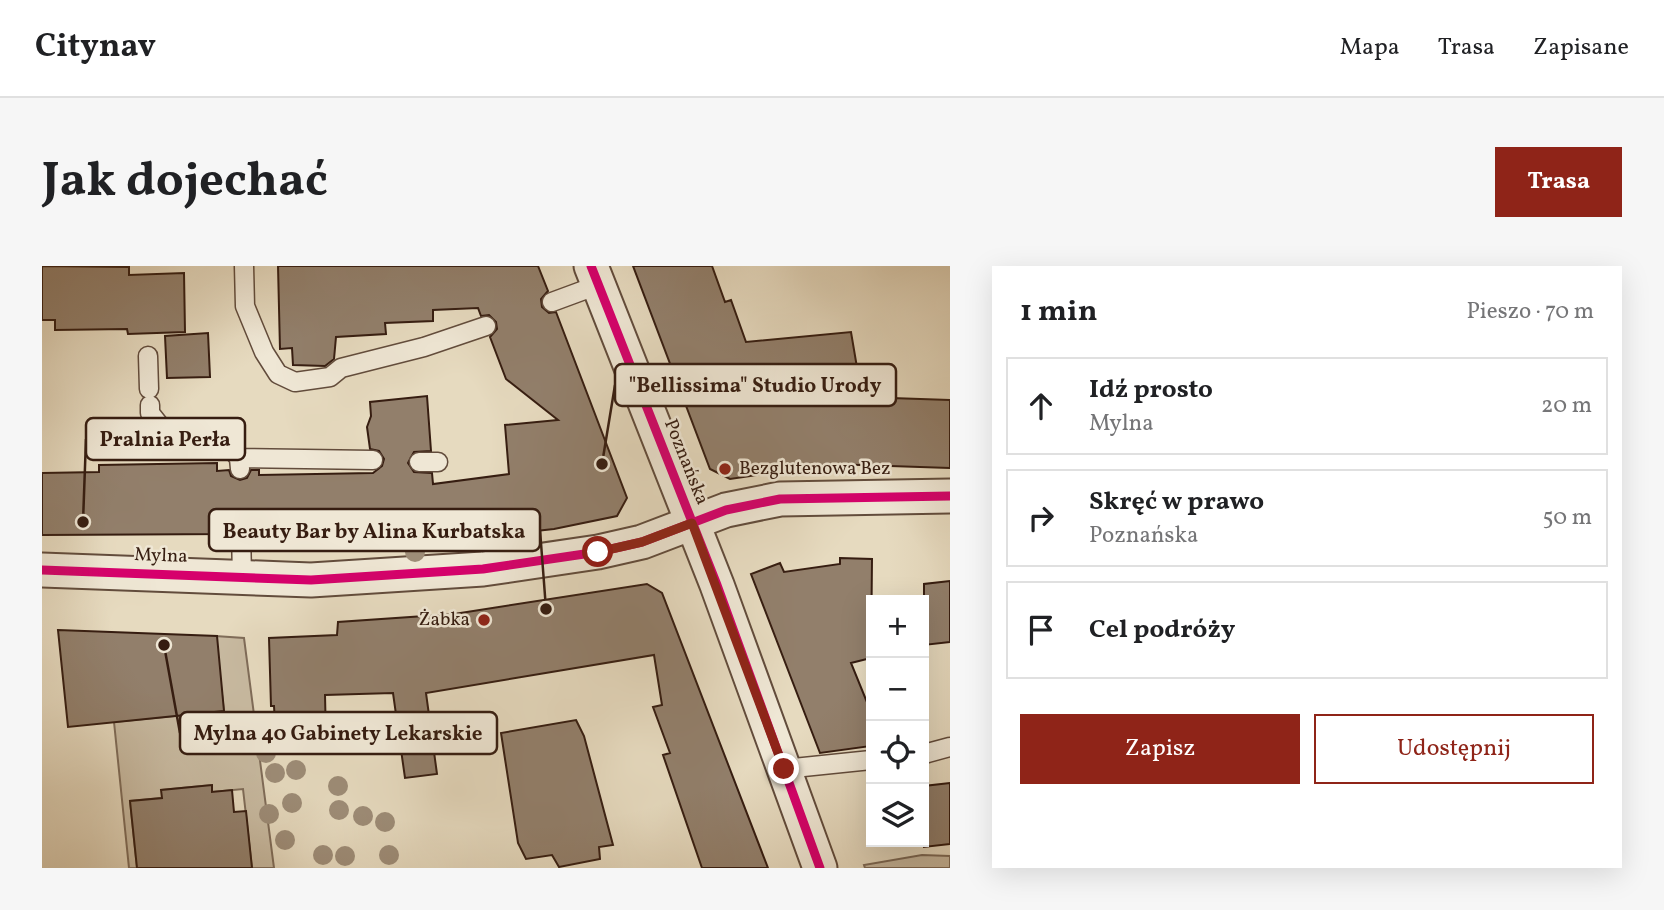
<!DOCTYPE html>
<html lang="pl">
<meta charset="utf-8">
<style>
:root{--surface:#fff;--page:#f6f6f6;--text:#202124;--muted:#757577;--line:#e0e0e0;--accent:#8f2418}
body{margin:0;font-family:Vollkorn,serif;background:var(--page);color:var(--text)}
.controls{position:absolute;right:21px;bottom:21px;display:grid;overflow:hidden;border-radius:0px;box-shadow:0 7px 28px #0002}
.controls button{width:63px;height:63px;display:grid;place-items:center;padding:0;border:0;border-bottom:2px solid var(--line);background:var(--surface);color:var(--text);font:35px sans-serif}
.stop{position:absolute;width:21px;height:21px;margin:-16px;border:5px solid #8f2418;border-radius:50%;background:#fff}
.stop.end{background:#8f2418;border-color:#fff;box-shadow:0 2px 7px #0008}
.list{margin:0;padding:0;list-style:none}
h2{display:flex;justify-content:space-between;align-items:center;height:91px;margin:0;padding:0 28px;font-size:30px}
h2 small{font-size:23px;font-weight:400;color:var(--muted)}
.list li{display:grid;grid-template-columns:46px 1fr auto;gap:21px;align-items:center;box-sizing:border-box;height:98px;margin:0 14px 14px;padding:0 14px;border:2px solid var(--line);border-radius:0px}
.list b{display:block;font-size:26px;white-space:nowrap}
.list p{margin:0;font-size:23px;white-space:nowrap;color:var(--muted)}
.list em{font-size:23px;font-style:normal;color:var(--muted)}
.actions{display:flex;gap:14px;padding:21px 28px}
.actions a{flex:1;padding:16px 0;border:2px solid var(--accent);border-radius:0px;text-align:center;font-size:24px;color:var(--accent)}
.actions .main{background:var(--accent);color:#fff}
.icon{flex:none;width:38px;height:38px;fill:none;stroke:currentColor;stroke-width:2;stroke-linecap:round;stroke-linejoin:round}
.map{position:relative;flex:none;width:908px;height:602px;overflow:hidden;border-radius:0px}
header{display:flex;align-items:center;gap:42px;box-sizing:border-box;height:98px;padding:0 35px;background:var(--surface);border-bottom:2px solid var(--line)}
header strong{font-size:33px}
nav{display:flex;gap:38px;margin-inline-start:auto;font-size:24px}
.intro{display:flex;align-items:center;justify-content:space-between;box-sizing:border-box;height:168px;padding:0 42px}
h1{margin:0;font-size:49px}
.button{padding:18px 32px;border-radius:0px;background:var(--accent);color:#fff;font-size:24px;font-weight:700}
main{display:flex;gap:42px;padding:0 42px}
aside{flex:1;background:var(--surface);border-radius:0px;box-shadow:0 7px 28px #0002}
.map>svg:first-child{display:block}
.green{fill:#c8baa1;stroke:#7f6c59;stroke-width:2}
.building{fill:#927f6b;stroke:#361d11;stroke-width:2}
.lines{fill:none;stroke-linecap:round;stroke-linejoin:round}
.lane-casing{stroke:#624c3c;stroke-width:21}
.street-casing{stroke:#624c3c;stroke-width:37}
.lane{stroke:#efe7d5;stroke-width:18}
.street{stroke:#efe7d5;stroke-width:33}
.cycleway-casing{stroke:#efe7d5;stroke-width:13}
.cycleway{stroke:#d6006c;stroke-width:9}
.tree{fill:#9d8c77}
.route{stroke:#8f2418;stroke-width:9}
.poi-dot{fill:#8f2418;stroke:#efe7d5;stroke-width:2.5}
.labels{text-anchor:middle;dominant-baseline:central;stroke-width:5;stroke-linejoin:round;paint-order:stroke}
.street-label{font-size:19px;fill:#361d11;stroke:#efe7d5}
.poi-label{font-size:19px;fill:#361d11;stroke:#efe7d5;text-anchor:start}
.leader{fill:none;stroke:#361d11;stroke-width:2.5}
.callout-dot{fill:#361d11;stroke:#efe7d5;stroke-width:2.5}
.callout{fill:#efe7d5;stroke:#361d11;stroke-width:2.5}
.callout-label{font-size:21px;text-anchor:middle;font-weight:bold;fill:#361d11}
</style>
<header>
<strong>Citynav</strong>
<nav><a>Mapa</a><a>Trasa</a><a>Zapisane</a></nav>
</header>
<div class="intro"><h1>Jak dojechać</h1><a class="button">Trasa</a></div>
<main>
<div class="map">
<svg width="908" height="602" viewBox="0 0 908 602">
<rect width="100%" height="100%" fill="#e6dabf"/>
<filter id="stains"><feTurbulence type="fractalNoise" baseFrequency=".00286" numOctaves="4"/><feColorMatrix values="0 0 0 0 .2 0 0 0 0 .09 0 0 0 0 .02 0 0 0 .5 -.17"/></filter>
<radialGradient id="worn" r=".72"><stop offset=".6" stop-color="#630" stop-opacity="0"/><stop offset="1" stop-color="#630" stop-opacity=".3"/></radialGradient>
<path class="green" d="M173,370l29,2 30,230h-22l-9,-79 -31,3 -1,-7 -49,5v8l-32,3 7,67h-8l-15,-146 110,-11z
M880,589l28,1v12h-85l-1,-3z"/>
<path class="building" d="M0,0l87,1v8l55,-2 1,59 -57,2 -1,-5 -72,1v-10h-13z
M236,0h260l10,25 -7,8 1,8 7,6 7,-1 71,186 -10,18 -63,13 -90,10 -205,5 1,-11h-8l-2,-8 -9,-5 -10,5 -1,9 -188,1v-62l57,-1v-7l118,-2v8l12,-1 2,6 9,4 7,-2 4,-8h8v5l114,-2 9,-7 2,-7 -5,-8 -9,-2 -3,-22 4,-11 -1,-14 57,-6 4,55 -17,1 -6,11 6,9 18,1 1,11 76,-10 -4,-49 53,-5 -52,-41 -16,-42 7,-8 -1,-7 -7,-7 -8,1 -3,-8 -45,2v11l-48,2 1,11 -50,3 -2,22 -9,7 -32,-1 -1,-17 -12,1z
M591,0h79l13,36 6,-2 15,42 105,-10 11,65 88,3v68l-120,-4 -100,15 -20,-10z
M166,67l2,44 -43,1 -2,-42z
M798,292l32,1 -1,99 -20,5 20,49v34l-51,7 -69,-179 29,-11 4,9 56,-8z
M908,315v61l-26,3v-61z
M605,318l15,9 106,275h-66l-39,-113 7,-2 -17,-46 9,-2 -8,-50 -228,38 11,81 -32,4 -12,-85 -68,2 1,43 -50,3 -2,-35h-3l-2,-68 68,-3 1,-13 116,-8z
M16,364l159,6 7,75 -156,16z
M534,454l8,16 29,109 -14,2 1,12 -41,8 -7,-12 -26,4 -8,-16 -17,-110z
M908,517v61l-26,3v-61z
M170,519v7l20,-2 2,22 12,-1 6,57h-115l-7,-67 32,-3 -1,-8z"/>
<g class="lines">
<defs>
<path id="lane" d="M202,0l1,40 19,46 14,22 17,8 35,-5 11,-9 83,-21 62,-21
M510,36l46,-17
M106,90l1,33
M108,139v8l23,29 53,1 13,15 1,11
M197,192l134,2
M377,196h19
M199,265l1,46
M882,488l26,-7
M742,503l87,-9"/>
<path id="street" d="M549,0l126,319 103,283
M0,304l269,10 172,-11 115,-17 44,-10 84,-32 54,-11 170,-3"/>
</defs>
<use href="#lane" class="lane-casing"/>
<use href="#street" class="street-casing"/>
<use href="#lane" class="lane"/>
<use href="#street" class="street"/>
<defs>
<path id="cycleway" d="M549,0l126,319 103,283
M0,304l269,10 172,-11 115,-17 44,-10 84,-32 54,-11 170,-3"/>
</defs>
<use href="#cycleway" class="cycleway-casing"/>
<use href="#cycleway" class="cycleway"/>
</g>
<g class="tree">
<circle cx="373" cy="286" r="10"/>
<circle cx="224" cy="487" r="10"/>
<circle cx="254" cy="504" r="10"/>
<circle cx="233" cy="507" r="10"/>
<circle cx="296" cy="520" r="10"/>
<circle cx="250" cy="537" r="10"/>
<circle cx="297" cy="544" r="10"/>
<circle cx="227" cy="548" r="10"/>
<circle cx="321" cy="550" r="10"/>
<circle cx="343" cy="556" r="10"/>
<circle cx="243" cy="574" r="10"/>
<circle cx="281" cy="589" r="10"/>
<circle cx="347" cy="589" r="10"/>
<circle cx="303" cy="590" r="10"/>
</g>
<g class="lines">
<path class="route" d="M556,286l44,-10 50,-19 92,246"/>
</g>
<g class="poi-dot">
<circle cx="683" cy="203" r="7"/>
<circle cx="442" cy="354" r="7"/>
</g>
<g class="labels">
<g class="street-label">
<text transform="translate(644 196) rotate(68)">Poznańska</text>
<text transform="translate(119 290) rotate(2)">Mylna</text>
</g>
<g class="poi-label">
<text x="697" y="203">Bezglutenowa Bez</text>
<text x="428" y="354" text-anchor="end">Żabka</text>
</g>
</g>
<path class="leader" d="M560 198L573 119M41 256L44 173M504 343L498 264M122 379L138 467"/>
<g class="callout-dot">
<circle cx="560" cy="198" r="7"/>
<circle cx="41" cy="256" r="7"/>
<circle cx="504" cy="343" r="7"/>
<circle cx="122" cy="379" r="7"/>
</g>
<g class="callout">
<rect x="573" y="98" width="281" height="42" rx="7"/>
<rect x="44" y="152" width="159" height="42" rx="7"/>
<rect x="167" y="243" width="331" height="42" rx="7"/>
<rect x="138" y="446" width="317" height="42" rx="7"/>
</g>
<g class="callout-label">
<text x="713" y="126">"Bellissima" Studio Urody</text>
<text x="123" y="180">Pralnia Perła</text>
<text x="332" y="272">Beauty Bar by Alina Kurbatska</text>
<text x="296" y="474">Mylna 40 Gabinety Lekarskie</text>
</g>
<rect width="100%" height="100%" filter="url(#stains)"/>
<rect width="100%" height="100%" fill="url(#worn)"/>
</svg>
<div class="controls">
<button>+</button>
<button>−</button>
<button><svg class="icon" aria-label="locate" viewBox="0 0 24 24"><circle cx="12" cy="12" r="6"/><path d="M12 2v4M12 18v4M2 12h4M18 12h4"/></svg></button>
<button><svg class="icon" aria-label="layers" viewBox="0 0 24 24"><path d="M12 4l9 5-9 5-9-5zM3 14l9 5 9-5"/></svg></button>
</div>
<div class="stop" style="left:556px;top:286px"></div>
<div class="stop end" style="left:742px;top:503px"></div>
</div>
<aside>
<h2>1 min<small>Pieszo · 70 m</small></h2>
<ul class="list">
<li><svg class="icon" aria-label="ahead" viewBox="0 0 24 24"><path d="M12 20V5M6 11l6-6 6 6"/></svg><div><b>Idź prosto</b><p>Mylna</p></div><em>20 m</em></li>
<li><svg class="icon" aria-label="right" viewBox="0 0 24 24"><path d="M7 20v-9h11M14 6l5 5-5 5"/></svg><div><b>Skręć w prawo</b><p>Poznańska</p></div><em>50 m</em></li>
<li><svg class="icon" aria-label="arrive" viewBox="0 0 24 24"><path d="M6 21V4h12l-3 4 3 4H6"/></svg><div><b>Cel podróży</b></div></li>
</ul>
<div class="actions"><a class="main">Zapisz</a><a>Udostępnij</a></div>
</aside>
</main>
